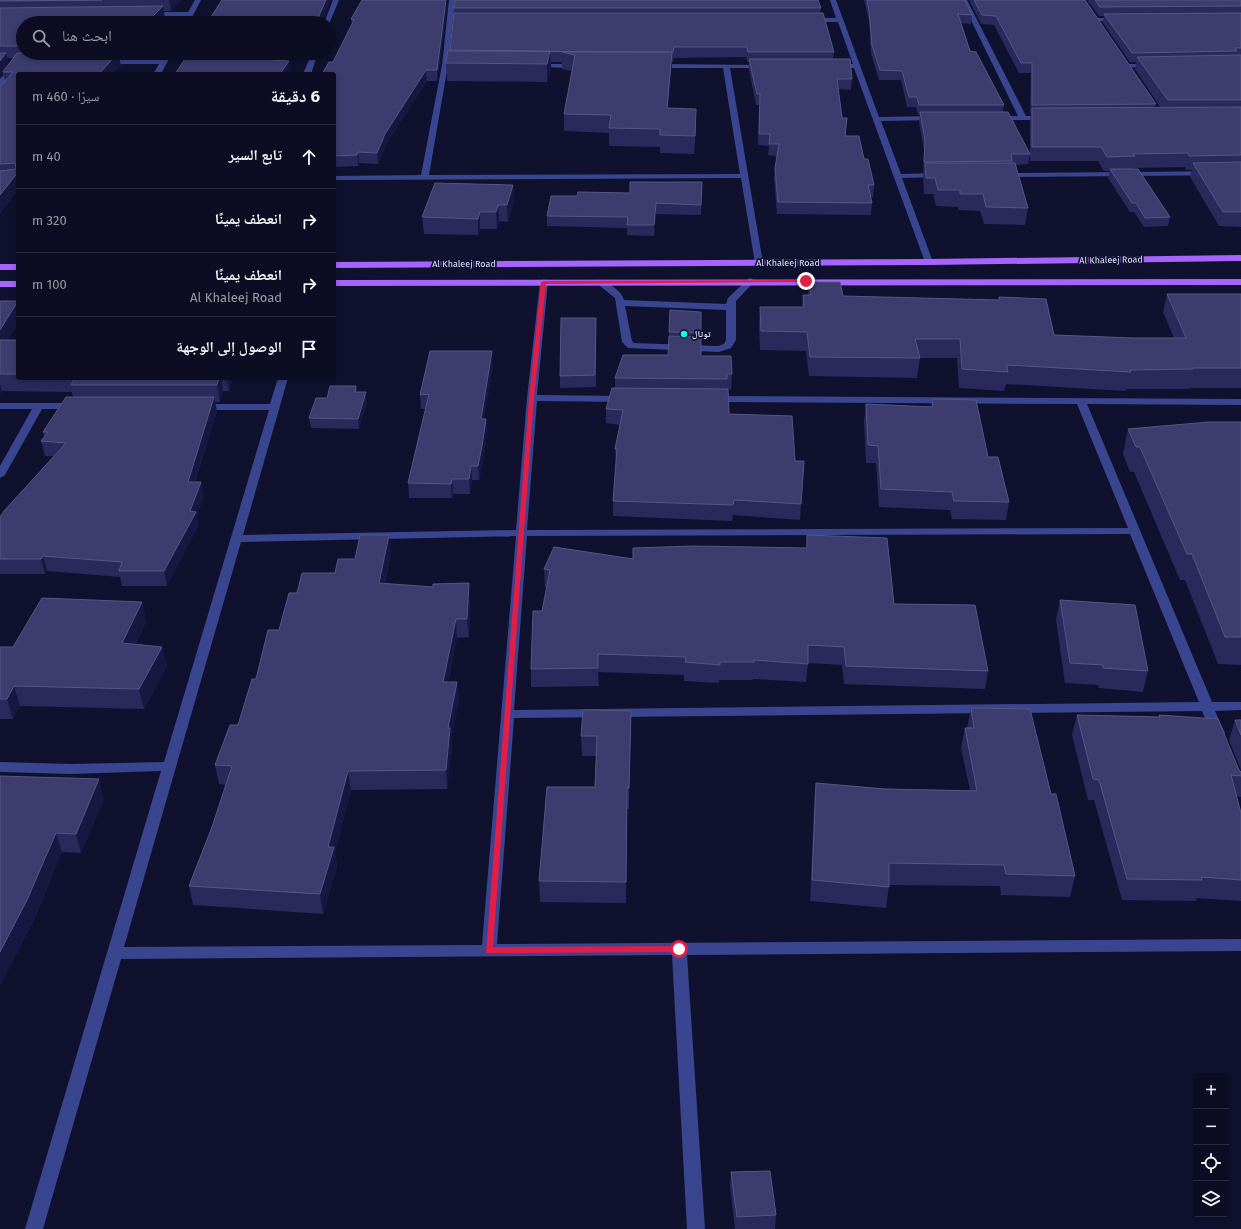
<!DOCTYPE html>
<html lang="ar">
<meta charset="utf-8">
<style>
:root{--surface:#0c0d22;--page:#15162a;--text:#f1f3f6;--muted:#9a9ca5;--line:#2c2d40}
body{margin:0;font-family:"Fira Sans","Noto Naskh Arabic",sans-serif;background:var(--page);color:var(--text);direction:rtl}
.controls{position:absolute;right:12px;bottom:12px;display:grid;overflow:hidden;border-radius:4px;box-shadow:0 2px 6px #0003}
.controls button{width:36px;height:36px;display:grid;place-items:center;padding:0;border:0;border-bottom:1px solid var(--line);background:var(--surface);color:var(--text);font:20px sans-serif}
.stop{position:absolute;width:12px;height:12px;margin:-9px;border:3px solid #e11d48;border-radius:50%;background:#fff}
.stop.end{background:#e11d48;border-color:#fff;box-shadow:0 1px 4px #0008}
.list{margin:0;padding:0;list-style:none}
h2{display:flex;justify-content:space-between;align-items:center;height:52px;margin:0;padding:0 16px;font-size:17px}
h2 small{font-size:13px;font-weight:400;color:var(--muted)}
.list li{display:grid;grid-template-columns:26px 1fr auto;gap:12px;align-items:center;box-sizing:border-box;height:64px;padding:0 16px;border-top:1px solid var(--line)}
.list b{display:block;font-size:15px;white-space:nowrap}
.list p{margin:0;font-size:13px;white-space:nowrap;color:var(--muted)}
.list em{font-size:13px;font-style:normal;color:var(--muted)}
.icon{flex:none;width:22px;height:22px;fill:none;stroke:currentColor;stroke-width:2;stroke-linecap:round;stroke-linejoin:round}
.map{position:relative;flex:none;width:1241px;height:1229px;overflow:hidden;direction:ltr}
.search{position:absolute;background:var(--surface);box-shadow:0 2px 6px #0003;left:16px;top:16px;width:320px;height:44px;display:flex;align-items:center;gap:10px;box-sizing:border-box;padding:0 14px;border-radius:22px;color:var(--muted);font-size:15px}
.panel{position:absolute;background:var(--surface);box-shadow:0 2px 6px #0003;left:16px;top:72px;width:320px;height:308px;border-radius:4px;direction:rtl}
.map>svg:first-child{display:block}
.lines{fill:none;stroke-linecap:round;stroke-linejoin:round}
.minor{fill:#39468f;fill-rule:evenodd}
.major{fill:#a664ff;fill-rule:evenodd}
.wall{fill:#29295c;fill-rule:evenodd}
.shaded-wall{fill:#171742}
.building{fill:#3c3c6e;stroke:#555684}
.route{fill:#e11d48}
.poi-dot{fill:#09ffe7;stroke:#10112e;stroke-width:1.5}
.labels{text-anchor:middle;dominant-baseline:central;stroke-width:3.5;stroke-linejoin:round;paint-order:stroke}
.far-street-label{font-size:9px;fill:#dde0ff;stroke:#10112e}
.far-poi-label{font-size:9px;font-weight:bold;fill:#dde0ff;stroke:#10112e;text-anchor:start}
</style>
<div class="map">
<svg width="1241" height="1229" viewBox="0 0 1241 1229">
<rect width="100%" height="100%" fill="#10112e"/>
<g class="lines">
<path class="minor" d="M195,0h6l-12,23h-6l3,-7h-39l-3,-2 3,-2h41z
M333,0h6l-10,24v-1h-5z
M449,0h6l-7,65 -19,110 311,-1 -17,-106h-67l-3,-2 3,-2 112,1v2l-2,1h-36l33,195 -1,2 -3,1 -4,-3 -14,-85 -407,2v-4l87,-1 21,-110z
M830,0h6l43,117 57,-1 4,2 -4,2 -55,1 20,53 39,-1 4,2 -4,2 -38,1 31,84 -1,2 -3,1 -4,-3 -71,-194h-20l-3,-2 3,-2h19l-15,-42h-29l-3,-2 3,-2h27z
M961,0h6l59,116h20l4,2 -1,2h-58v-4h27z
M1096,18h24l3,2 -3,2 -26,-1 -1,-1z
M166,53h6l-11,21h-8l6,-10h-54l-3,-2 3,-2h57z
M312,53h6l-7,21h-8z
M534,64h44l3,2 -3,2 -46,-1v-2z
M1127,64h25l3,2 -3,2 -27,-1 -1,-1z
M12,65l5,1 -14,20h-3v-7z
M1241,171v4l-239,2 -4,-2 4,-2z
M751,278l4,3 -19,20v39l-5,8 -12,4 -91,-4 -6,-6 -7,-44 -20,-16 1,-2c8,-2 27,12 28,20l102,4 2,-6 20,-19zM625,306l101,4v30l-2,4 -6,2 -84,-3 -2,-2z
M544,279l4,3 -11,113 89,1 5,3 -5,3 -89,-1 -10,129 601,-2 -51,-124 -365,-2 -5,-3 5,-3 529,3v6l-154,-1 125,298h29v8l-26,1 10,22 -2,3h-10l-2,-3 -9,-22 -688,7 -17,226 744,-5v12l-554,4 18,274h-18l-15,-274 -551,4 -78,270h-18l136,-458 -90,3 -71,-2v-10l71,2 93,-2 105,-352h-70l-5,-3 5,-3h71l8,-26h10l-45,157 273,-5 11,-132 13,-116zM1130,534l69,168 -685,8 13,-174zM516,536l-34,409 -358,2 117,-405z
M0,403h75l5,3 -5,3h-33l-37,66 -5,3v-12l32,-57h-32z"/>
<path class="major" d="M1241,255v6l-312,4 -595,3v-6l595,-3z
M0,264h18v6h-18z
M1241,279v6l-907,1v-6z
M0,281h18v6h-18z"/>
</g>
<path class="wall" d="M0,0h181l-10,11h-8l2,7 -142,5v30h109l-5,5h-8l2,8 -103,8v115l-18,24v-126l5,-6 -2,-8 -3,4zM7,58h6l-4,7z
M331,0l-10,23h-114z
M864,0h101l7,15 -1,9 -10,-1 9,28 34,54 -1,7 27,42 -2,10 -13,1 13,43 -3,17 -41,-1 -4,-13 -22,-1v-3l-22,-1 -3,-12h-9l-1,-15 1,-29 -5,-28 1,-7h-2l-2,-8h-9l-6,-27h-22l-8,-26 -2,-34z
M969,0h116l71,104 -1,3h5l-25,-38 1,-7h-6l-27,-39 1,-7h-5l-12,-16h154v227l-22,-1 -29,-49 2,-7h-6l-1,-3 -53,1v1l38,48 -2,9 -24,1 -10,-15h-4l-22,-34 2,-7h-6l-6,-10h-68v-39l1,-8h-1l1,-41h-12l-25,-48 -13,-1z
M454,8h367l-1,5 14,39 -1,7 19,20 -1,11 -13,-1 8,47 18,23 10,26 -1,12h-2l1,6 -1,12 -94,-1 -3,-34 1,-12 2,-12 -9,-1 1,-9 -11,-1 1,-40h-3l-7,-35v-8h-2l-1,-5 -72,1 -1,4h-1l-4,46 28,18 -2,28 -34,-1v-6l-51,-1v-13l-45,-2v-17l8,-43 -10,-2v-7h-11v7l-4,13 -100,-1 -1,-18 4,-12 4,-38z
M447,9l-10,72h-10l-41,64 -8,19 -19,-1 -1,3 -24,1v-93l-1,-12 19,-37 -1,-6z
M702,182l-1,33 -45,-1 -2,22 -27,-1v-7l-80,-2v-10l83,-23z
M513,185l1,16 -6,21 -9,-1 -2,8h-17l-2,6 -54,-1 -2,-17z
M809,282l34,14 155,4 1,-3 55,38 80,3h40l-11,-26 4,-18h74v94h-52v1h-62l-1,2 -120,-7 -2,7 -45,-3 -2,-30h-37l-3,20 -108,-2 -3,-25 -46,-1 -1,-25 1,-18h42l1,-12h5z
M0,301l8,39h10v38h215l-4,13h-6l-3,11h-5l2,9 -22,71 9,14 -7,20 1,10 -31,60h-45l-2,-9 -73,-6 -2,3h-45v-57l54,-61h-9l-4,-15 3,-4 -1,-5 30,-35 -1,-5 -70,-1 -2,3z
M670,310l31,23v23l31,18 -1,16 -3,-1 1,25 66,47 6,43 -1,16 -67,-5 -1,6 -119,-5v-15l3,-37 -1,-15 5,-24 -14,-2v-14l9,-21v-10l53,-23z
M596,330v57l-36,1v-12z
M493,365l-9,54h2l1,14 -4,28 -4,19h-7l-2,14h-17l-1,4h-43l-1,-15 18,-74h-5l-1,-14z
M356,386l1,6 10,10 -8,27 -48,-1 -2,-10 18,-20z
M932,399l56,58 21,45 -3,18 -54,-1 -2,-9 -71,-3 -3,-44h-10l-2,-42 2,-17 65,3z
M1241,422v243l-23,-1 -33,-84h-5l-46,-108h-4l-7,-18 5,-25z
M807,535l87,69 94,67 -3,18 -141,-5 -2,-19 -34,-2 -2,19 -53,-3v1h-34v3l-35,-2v-6l-86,-3 1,14 -68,1v-18l16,-82h-2l-1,-18 89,-11v-10h173z
M391,553l-6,31 85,17 -1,36 -12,1 -9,44h9l2,19 -8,38 1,8 -5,42 -96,1 -16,62 2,15 -14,47 -130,-9 -4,-19 23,-59 14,-42 -7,-1 -4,-19 23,-40 18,-46 41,-86 38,-20 20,-14z
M1060,600l88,71 -5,21 -44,-4 -1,-3 -33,-2 -9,-63z
M142,602l4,20 -10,22 26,3 5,19 -23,43 -124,-3 -7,13h-13v-72h13z
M971,708l80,86 24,82 -5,21 -69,-2 -1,-9 -111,-1 -3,23 -76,-7 4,-97 2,-21 69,6 85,1 -9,-42 4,-20h2z
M631,711l-2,98h-2l-1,94 -86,-1 -1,-21 56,-94 2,-31h-15l-1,-20z
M1077,715l82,2v-2l82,57v25l-5,-1 5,17v88l-44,-3 -1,3 -74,-1 -28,-100h-6l-16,-65z
M1235,720h6v50l-12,-30z
M0,776l104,23 -23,54 -19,-1 -28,68 -34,65z
M731,1172l45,43 -1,14h-40l-5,-42z"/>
<path class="shaded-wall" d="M169,0h12l-10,11z
M326,0h5l-10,23h-2l-1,-5z
M446,0l1,9 -10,72v-11z
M163,6l2,12 -5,5h-14z
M307,17v6h-5z
M550,51l1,18 -4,13v-18z
M672,52v17l-5,57v-18z
M6,53l3,13 -9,11v-16z
M118,53l3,13 -8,8h-14z
M126,53h6l-5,5z
M278,53h9l-14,17 -1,-10z
M289,61l1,10 -2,3h-8z
M426,70l1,11 -41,64 -8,19 -1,-11 8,-19z
M358,152l1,11 -1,3 -1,-11z
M18,172v17l-18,24v-18z
M513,185l1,16 -6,21 -1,-17z
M656,203v11l-2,22v-11z
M498,205l1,16 -2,8 -1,-17z
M480,212v17l-2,6v-16z
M18,301v23l-18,30v-24z
M492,351l1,14 -11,68 -1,-14z
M219,378h2l2,13 -3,11 -3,-17z
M227,378h6l-4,13z
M0,384l2,7 -2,3z
M366,392l1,10 -8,27 -1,-10z
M214,397l3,14 -27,85 -2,-14z
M486,419l1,14 -4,28 -4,19 -1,-14z
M471,466l1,14 -2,14 -1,-15z
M452,479l1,15 -1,4 -1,-14z
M201,482l3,14 -7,20 1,10 -31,60 -3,-15 26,-60z
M389,535l2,18 -10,48 -2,-18z
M43,556l4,15 -2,3 -4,-15z
M469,583l1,18 -1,36 -2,-18z
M142,602l4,20 -19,41 -5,-20z
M456,619l1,19 -13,62 -1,-18z
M162,647l5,19 -23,43 -5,-20z
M457,682l2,19 -8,38 1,8 -5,42 -1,-19 2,-42z
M14,686l6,20 -7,13 -6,-20z
M348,771l3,19 -16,62 2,15 -14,47 -3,-20 8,-47z
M99,779l5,20 -23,54 -5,-19z
M56,833l6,19 -28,68 -34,65v-33z"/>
<path class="building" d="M0,0h102l-102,1z
M222,0h104l-8,18 -11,-1 -5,6h-95z
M362,0h84l-9,70h-11l-41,64 -8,19 -19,-1 -1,3 -23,1v-82h-12l7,-12h4l21,-42 -3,-1z
M455,0h363l3,8h-367z
M867,0h98l7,15 -14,-1 12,37 6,1 28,53h-85l-2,-8h-8l-7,-26 -22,-1 -8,-25 -3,-34z
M974,0h111l71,104 -124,1v-42h-11l-25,-47 -14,-1z
M1095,0h146v6l-141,1z
M163,6l-17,17h-123v23h-23v-38z
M454,13h369l11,39h-86l-1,-5h-73l-1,5 -223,-1z
M1241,13v35h-6l2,3 -105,2 -28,-39z
M448,50l102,1 -3,13 -101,-1z
M562,52h110l-5,56 29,1 -1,27 -35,-1v-6l-51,-1 2,-13 -47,-1 11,-59z
M0,53h6l-6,8z
M17,53h101l-19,21h-81v98l-18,23v-24l16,-2 -1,-6 -15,1v-77l13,-15h-10z
M189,53h89l-6,7 17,1 -9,13h-105z
M1241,55v45h-73l-31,-43z
M749,59h101l2,20h-15l5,39h5l-2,18h14l5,23h4l6,26h-6l4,18 -94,-1 -3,-34 4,-24h-10l1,-10h-11l1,-40h-3z
M1241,107v48l-52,1 -1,-3 -55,1 2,2 -28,1 -6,-10h-69v-39z
M920,112h88l22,42h-19l1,7 -88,1 1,-22z
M1241,162v50h-18l-30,-49z
M925,163h90l13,45 -42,-1 -3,-13h-23v-4h-22l-3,-12h-9z
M1110,169h28l32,48 -25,1 -9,-15h-4z
M630,182h72l-1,23 -45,-2 -2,22h-27l1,-8 -81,-1 4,-20h26l1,-4 52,1z
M435,183l78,2 -6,20h-9l-2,7h-16l-2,7 -56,-2z
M809,282h31l3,14 156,4v-3l47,2 8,36 80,3h52l-19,-44h74v74h-48v1l-63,1 1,2 -124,-7 1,7 -46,-3 -2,-30h-45l5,19 -110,-1 -3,-25 -46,-1 -1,-24h44l-1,-12h8z
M0,301h18l-18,29z
M670,310l31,2v21l-32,-1z
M561,318h35l-1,57 -35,1z
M669,336l32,1v19h30l1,18h-5v5l-112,-1 8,-23h45z
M0,340h18v34h-18z
M430,351h62l-11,68h5l-4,27 -4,20h-7l-2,13h-17l-1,5 -43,-1 21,-89 -9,1z
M75,378h144l-2,7h-146z
M330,386h26l-1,6h11l-8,27 -49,-1 7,-20h11z
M612,388l116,1 1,25 63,2 3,45h9l-3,43 -67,-4 -1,5 -120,-4 4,-52h-2l8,-39 -17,-1z
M66,397h148l-26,85h13l-11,29 6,1 -32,59h-45l3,-9 -79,-6 -2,3h-41v-42l4,-6 62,-68 -25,-2 7,-9h-5z
M932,399l44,1 12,57h10l11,45 -55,-1 -2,-9 -71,-3 -3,-43 -10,-1 -2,-41 67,3z
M1209,422h32v215h-16l-33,-83h-5l-47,-107h-4l-8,-18z
M360,535h29l-10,48 54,4v-3l36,-1 -2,36h-11l-13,63h14l-9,46h2l-4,42 -98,1 -20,76h6l-14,47 -131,-8 23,-59 20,-61 -17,-1 15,-40h8l14,-46h4l12,-49h11l10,-37h8l5,-20h33l3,-14h17z
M807,535l80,3 7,66 81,1 13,66 -142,-5 -2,-19 -36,-2v19l-54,-4v2h-34v3l-35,-3 1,-5 -88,-3v14l-67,1 2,-58h9l8,-41 -6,-1 10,-22 79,12v-11l60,-2 114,2z
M42,598l100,4 -20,41 40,4 -23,42 -125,-3 -7,13h-7v-52h13z
M1060,600l75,5 13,66 -45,-3v-3l-33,-2z
M971,708l59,1 21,85h5l19,82 -69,-2 -2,-9 -115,-2v24l-77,-7 4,-97 69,6 92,2 -12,-63h9z
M583,710l48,1 -2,77h-2l-1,94 -87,-1 8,-94h48l2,-51h-16z
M1077,715l83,2 -1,-2 59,4 21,51 2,2v4l-10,-1 10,38v67l-40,-3 1,3 -75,-1 -28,-99 -6,-1z
M1235,720h6v15z
M0,776l99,3 -23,55 -20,-1 -29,67 -27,52z
M770,1171l6,44 -39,2 -6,-45z"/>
<path class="route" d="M806,280l2,2 -262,2 -12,114 -41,549 186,-1 4,3 -4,3 -193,1 43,-555 12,-116 3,-1z"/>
<circle class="poi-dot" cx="684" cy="334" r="4"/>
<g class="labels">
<g class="far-street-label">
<text transform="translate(1111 260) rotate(-1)">Al Khaleej Road</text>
<text x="788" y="263">Al Khaleej Road</text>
<text x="464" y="264">Al Khaleej Road</text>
</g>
<g class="far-poi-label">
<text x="692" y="334">توتال</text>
</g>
</g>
</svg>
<div class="controls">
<button>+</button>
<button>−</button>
<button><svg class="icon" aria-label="locate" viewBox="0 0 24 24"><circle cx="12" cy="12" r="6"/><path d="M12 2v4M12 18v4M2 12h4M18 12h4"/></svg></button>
<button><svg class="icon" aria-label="layers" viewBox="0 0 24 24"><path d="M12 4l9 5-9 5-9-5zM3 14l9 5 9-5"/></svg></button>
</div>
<div class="stop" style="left:679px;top:949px"></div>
<div class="stop end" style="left:806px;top:281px"></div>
<div class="search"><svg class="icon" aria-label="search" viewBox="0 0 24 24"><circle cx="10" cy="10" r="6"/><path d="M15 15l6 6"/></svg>ابحث هنا</div>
<section class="panel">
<h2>6 دقيقة<small>سيرًا · 460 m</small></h2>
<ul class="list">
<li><svg class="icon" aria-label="ahead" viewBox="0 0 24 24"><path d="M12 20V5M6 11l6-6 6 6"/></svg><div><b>تابع السير</b></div><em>40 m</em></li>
<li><svg class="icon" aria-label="right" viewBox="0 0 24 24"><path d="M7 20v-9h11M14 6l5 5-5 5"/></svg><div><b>انعطف يمينًا</b></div><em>320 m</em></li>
<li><svg class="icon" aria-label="right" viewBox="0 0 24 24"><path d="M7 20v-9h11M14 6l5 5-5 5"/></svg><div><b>انعطف يمينًا</b><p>Al Khaleej Road</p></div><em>100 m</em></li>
<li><svg class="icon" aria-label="arrive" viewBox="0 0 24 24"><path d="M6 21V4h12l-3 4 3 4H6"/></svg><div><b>الوصول إلى الوجهة</b></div></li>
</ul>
</section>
</div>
